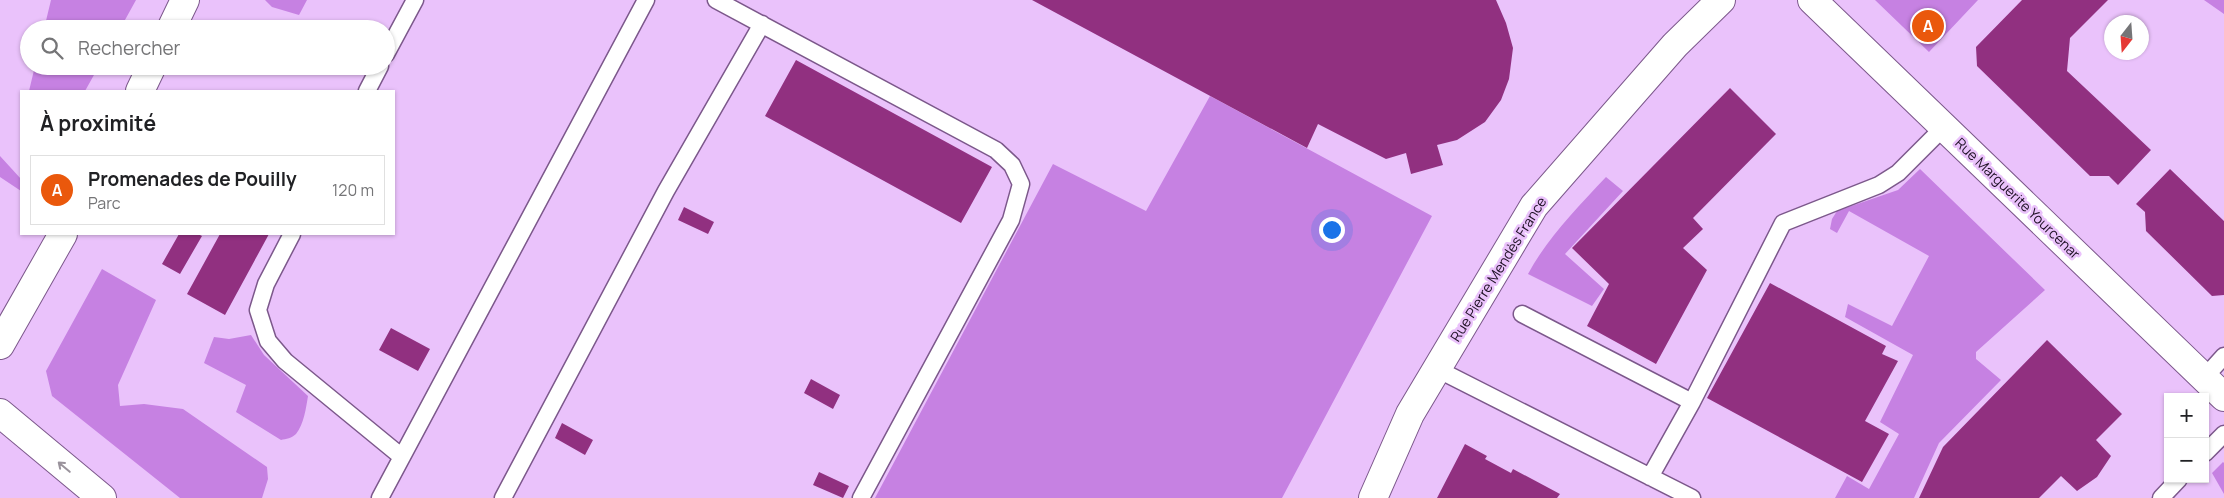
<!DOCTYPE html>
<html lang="fr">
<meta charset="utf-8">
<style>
:root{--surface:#fff;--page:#f2f2f2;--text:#202124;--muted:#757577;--line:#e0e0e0;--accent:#ea580c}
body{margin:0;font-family:Manrope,sans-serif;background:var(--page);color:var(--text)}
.controls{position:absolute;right:15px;bottom:15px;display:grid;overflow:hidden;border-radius:0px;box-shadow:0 1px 4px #0004}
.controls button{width:45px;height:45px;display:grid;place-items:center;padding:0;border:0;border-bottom:1px solid var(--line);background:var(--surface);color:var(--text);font:25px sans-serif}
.compass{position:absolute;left:2104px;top:15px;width:45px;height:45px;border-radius:50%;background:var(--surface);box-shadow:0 1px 4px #0004;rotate:197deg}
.you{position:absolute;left:1331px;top:229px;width:18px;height:18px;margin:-12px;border:4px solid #fff;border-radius:50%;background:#1a73e8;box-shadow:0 0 0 8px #1a73e833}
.badge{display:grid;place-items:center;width:32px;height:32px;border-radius:50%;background:var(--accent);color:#fff;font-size:16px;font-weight:700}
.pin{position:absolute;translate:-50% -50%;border:2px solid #fff;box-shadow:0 1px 5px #0006}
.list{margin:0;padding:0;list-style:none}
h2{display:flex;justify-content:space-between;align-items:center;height:65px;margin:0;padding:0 20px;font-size:21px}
h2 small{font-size:16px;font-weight:400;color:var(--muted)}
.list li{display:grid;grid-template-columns:32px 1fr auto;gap:15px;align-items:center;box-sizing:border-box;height:70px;margin:0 10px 10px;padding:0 10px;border:1px solid var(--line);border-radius:0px}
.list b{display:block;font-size:19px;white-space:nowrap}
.list p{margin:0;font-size:16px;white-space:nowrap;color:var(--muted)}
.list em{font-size:16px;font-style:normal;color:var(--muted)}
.icon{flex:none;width:28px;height:28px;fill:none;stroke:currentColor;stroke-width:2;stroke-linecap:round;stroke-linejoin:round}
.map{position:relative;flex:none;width:2224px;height:498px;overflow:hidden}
.search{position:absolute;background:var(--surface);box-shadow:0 1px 4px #0004;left:20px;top:20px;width:375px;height:55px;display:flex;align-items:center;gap:12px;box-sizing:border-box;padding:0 18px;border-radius:28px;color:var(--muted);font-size:19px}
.panel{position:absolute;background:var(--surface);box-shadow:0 1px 4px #0004;left:20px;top:90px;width:375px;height:145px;border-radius:0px}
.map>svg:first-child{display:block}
.green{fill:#c681e2}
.building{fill:#913080}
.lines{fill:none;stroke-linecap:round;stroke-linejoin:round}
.lane-casing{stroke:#7c588b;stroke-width:19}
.street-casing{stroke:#7c588b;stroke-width:30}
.secondary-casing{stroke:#7c588b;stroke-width:30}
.lane{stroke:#fff;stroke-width:16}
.street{stroke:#fff;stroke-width:28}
.secondary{stroke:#fff;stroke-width:28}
.oneway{stroke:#9a939c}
.labels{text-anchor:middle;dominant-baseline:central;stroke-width:5;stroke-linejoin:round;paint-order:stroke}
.street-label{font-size:14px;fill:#1e1024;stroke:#eac2fb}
</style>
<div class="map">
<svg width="2224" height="498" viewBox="0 0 2224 498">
<rect width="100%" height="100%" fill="#eac2fb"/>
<path class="green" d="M51,0h85l-16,29h-76z
M265,0h42l-8,15 -27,-8z
M1875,0h103l-49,52z
M2204,0h20v14z
M35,66h64l-14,25h-56z
M1210,96l222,120 -150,282h-407l178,-334 93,47z
M0,156l21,23v12l-21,-14z
M1920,169l125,121 -69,62v7l25,21 -62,63 -25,55h-79l12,-22 22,13 30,-55 -19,-12 33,-67 -68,-38 3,-13 44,22 37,-70 -80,-45 -12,22 -7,-4 2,-10 5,-8 61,-21z
M1606,177l17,14 -58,63 39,35 -12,17 -64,-32c20,-37 49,-66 78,-97z
M102,269l54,31 -38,85 2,21 24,-2 39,5 84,58 1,12 -6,19h-82l-128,-102 -6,-25z
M251,335l13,20 44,41c-2,12 -4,28 -12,38 -4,4 -10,5 -15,6l-45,-28 10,-27 -42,-22 10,-26 15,2z
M2223,462l1,1v31l-12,-21z"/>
<path class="building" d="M1032,0h464l10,23 7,25 -4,31 -8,21 -16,22 -28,18 -20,5 6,20 -32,9 -5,-21 -20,6 -68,-35 -11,24z
M2022,0h86l-38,38 -3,33 84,79 -33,35 -9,-9h-19l-113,-110 -1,-19z
M796,60l196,107 -31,56 -196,-107z
M1730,88l46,46 -83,84 10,11 -20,19 24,22 -51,94 -69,-38 22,-42 -37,-36z
M2170,169l54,52v74l-12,1 -66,-65 -1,-19 -9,-8z
M684,207l30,15 -6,12 -30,-14z
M179,234h19l4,2 -22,38 -18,-10z
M220,234h49l-44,81 -38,-21z
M1770,283l116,63 -4,8 16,7 -33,60 24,13 -27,48 -155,-84z
M391,328l39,21 -12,22 -39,-21z
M2047,340l75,74 -26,26 15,16 -14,21 -20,14 -16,-15 -22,22h-120l24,-51z
M811,379l29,16 -7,14 -29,-16z
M562,423l31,17 -8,15 -30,-17z
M1465,444l22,12 -2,3 26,14 2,-4 47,25 -3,4h-120z
M819,472l30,14 -6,12 -30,-13z"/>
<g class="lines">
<defs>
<path id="lane" d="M716,0l280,150 16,15 9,19 -10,36 -150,278
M386,54l29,-54
M367,91l13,-25
M292,234l-26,50 -8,26 10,31 17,20 117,96
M1522,314l170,88
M1437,369l255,129
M2204,378l20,-22
M2205,453l19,-19
M1650,477l42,-75 91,-179 96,-38 19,-12 46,-46
M380,498l266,-498
M503,498l163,-307 96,-167
M2161,498l18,-19"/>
<path id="street" d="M1812,0l412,397
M1373,498l37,-84 124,-208 141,-161 46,-45"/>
<path id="secondary" d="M171,29l14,-29
M140,91l12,-25
M0,345l63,-111
M0,413l102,85"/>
</defs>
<use href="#lane" class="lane-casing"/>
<use href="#street" class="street-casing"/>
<use href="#secondary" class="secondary-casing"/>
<use href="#lane" class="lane"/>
<use href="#street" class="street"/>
<use href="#secondary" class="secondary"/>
</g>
<defs><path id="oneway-shaft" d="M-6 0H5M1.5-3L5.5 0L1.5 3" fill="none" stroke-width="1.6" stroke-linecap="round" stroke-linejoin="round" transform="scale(1.25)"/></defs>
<use class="oneway" href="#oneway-shaft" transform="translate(64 467) rotate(-140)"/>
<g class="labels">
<g class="street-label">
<text transform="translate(2018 198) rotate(44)">Rue Marguerite Yourcenar</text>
<text transform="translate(1498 269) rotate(-58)">Rue Pierre Mendès France</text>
</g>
</g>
</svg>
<div class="controls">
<button>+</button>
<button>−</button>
</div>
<svg class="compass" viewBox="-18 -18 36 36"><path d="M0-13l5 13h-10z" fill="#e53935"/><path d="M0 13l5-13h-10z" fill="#757577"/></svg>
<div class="you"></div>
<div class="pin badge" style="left:1928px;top:26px">A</div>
<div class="search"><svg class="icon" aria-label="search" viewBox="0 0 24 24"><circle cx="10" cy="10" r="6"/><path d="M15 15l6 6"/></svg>Rechercher</div>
<section class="panel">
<h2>À proximité<small></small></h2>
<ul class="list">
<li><span class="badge">A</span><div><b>Promenades de Pouilly</b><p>Parc</p></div><em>120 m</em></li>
</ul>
</section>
</div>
